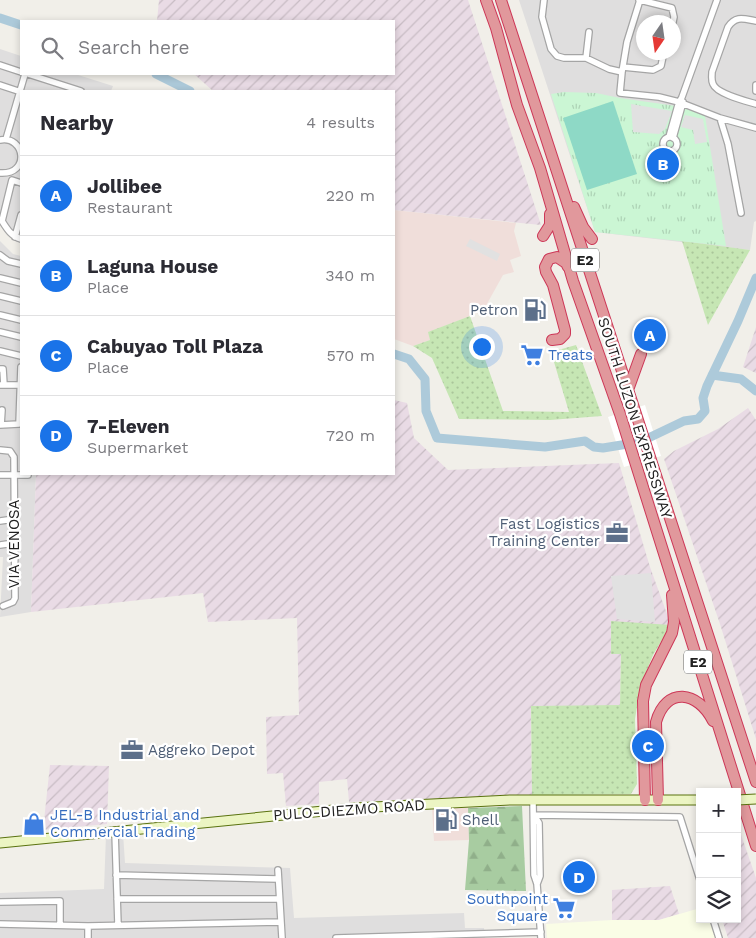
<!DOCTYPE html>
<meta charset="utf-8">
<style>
:root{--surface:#fff;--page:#f2f2f3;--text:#2b2b33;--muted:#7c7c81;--line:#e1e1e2;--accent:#1a73e8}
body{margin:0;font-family:"Work Sans",sans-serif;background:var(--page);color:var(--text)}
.controls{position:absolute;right:15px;bottom:15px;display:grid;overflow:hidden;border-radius:0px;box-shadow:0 2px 8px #0003}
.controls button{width:45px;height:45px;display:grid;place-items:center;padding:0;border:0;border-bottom:1px solid var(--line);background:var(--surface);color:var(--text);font:25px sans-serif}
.compass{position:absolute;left:636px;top:15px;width:45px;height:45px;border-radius:50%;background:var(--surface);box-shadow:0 2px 8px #0003;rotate:193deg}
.you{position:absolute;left:481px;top:346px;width:18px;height:18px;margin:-12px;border:4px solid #fff;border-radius:50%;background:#1a73e8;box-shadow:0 0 0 8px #1a73e833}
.badge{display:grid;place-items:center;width:32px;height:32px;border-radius:50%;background:var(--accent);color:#fff;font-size:16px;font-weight:700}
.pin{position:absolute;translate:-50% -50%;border:2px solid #fff;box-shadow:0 1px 5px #0006}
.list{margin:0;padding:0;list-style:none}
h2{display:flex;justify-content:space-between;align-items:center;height:65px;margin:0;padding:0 20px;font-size:21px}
h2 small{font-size:16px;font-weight:400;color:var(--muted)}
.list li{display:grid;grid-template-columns:32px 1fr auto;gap:15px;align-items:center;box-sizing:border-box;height:80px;padding:0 20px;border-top:1px solid var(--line)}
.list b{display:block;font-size:19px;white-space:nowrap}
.list p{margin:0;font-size:16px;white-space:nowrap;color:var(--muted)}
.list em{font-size:16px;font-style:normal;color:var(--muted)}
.icon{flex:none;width:28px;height:28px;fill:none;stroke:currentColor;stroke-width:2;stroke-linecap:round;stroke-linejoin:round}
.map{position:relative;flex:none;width:756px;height:938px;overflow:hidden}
.search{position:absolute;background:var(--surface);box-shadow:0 2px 8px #0003;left:20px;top:20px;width:375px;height:55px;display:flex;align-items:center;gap:12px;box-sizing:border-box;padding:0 18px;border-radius:0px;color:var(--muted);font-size:19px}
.panel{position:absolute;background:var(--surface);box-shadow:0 2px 8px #0003;left:20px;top:90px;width:375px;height:385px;border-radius:0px}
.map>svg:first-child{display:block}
.residential{fill:#dfdede;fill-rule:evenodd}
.commercial{fill:#f0deda}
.industrial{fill:url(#industrial-furrows)}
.education{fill:#fafde6}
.grass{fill:url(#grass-dots)}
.forest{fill:url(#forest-firs)}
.park{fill:url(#park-tufts)}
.pitch{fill:#8ed9c6}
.parking{fill:#e1e1e1}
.pier{fill:#fff}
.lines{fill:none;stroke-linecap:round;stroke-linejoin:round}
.river{stroke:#adcada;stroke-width:9}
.street-casing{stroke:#a5a5a5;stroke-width:8}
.secondary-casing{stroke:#5a720f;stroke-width:11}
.highway-casing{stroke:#cd3757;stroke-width:12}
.street{stroke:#fff;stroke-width:5.5}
.secondary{stroke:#ecf5c3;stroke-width:9}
.highway{stroke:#e1989c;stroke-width:10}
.secondary-bridge-casing{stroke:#5a720f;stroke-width:11;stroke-linecap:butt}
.secondary-bridge{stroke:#ecf5c3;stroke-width:9}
.labels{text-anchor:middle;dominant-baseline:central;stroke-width:4.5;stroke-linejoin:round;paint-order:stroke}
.shield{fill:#fff;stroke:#646464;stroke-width:1}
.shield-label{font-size:14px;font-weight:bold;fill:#212121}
.service-label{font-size:15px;fill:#4e5e75;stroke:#fff;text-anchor:end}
.shop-label{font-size:15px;fill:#366cbe;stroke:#fff;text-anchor:start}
.street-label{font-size:15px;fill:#212121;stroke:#fff}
</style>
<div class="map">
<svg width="756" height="938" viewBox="0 0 756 938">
<defs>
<pattern id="industrial-furrows" width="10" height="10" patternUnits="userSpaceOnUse" patternTransform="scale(1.25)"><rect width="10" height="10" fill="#e9dbe5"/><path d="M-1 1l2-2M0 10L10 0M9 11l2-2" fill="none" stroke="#c8bcc4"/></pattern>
<pattern id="grass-dots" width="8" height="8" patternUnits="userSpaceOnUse" patternTransform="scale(1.25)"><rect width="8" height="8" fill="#c6e6b4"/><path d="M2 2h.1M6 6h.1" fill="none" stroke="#aac59a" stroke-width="1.8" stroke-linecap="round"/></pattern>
<pattern id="forest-firs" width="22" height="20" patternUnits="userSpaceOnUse" patternTransform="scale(1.25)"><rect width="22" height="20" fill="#a8cca1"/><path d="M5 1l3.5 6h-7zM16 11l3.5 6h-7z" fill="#90af8a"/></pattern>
<pattern id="park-tufts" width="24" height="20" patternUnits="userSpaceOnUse" patternTransform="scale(1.25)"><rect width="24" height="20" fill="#cbf6d4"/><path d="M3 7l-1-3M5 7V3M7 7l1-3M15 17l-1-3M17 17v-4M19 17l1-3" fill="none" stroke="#aed3b6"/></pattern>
</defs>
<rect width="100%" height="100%" fill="#f1efe9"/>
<path class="residential" d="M519,0h237v221l-2,1 -4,28 -155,-18zM644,22h30v30h-30z
M0,49l21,7v18h54l38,12 -2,5h-90v152l-5,-1 -16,-27z
M0,241l13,13 8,2v218h15l-5,138 -31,5 3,-60h-3z
M123,833l2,30 165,5 4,50 170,-5 1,15h19l1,10h-485v-45l104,-4 2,-54z"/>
<path class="commercial" d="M394,210l122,13 -2,8 7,25 -11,4 4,12 -11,3 -20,36 -54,21 1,8 -17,6 -19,-7z
M432,808h36l1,32 -35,1z"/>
<path class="industrial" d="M159,0h309l73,225 -147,-15v-119h-181l-19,-17h200v-53h-237z
M756,327v46l-13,-6z
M394,400l13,3 7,35 34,32 171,-7 31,104 21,58 -60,29 10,-1 -1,53h-89l1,89 -183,7 -2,-23 -28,3v22l-33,2 -3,-33 -16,1 -1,-57 33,-2 -2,-97 -89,4 -5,-29 -172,19 5,-138h358z
M748,408l8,12v319l-36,-115 -56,-165 10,-8 44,-22z
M50,765l59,1 -2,58 -64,6z
M737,823l19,55v60h-28l-6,-19h15z
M670,886l9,28 -20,6h-47v-30z"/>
<path class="education" d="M700,908v11h10l6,19h-169l-1,-14 66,-4h47z"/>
<path class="grass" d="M682,241l68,9 -42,75z
M470,316l33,95 66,1 -18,-60 25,-7 26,71 -52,4 -91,-1 -27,-61 -19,-12 17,-6 -2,-8z
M611,621l60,4 -18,30 -13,33 -5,31 2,65 -6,10 -99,1 -1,-89 89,-1 1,-51h-10z"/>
<path class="forest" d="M522,806l4,85 -61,-1 4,-50 -1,-32z"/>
<path class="park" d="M564,92l32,1 24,5 56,8v31l8,-29 21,8 21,130 -131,-14 -44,-138z"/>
<path class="pitch" d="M613,101l24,73 -50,16 -24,-72z"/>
<path class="parking" d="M631,104l41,7 -7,18 -6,5 -26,-2z
M685,115l18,4 4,23 -12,2 -2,-14 -12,-3z
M470,239l30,15 -3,7 -31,-15z
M651,573l4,49 -38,-3 -6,-43z"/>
<path class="pier" d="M645,405l16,51 -37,11 -16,-50z"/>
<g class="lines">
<path class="river" d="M0,18l21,7
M156,74l34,17
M394,354l15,5 16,20 1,32 11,27 108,9 40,-6 9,6 9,1 37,-6 44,-21 14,-2 7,-8 -2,-13 4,-12 31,-65 18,-43
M712,375l29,4 15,12"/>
<defs>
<path id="street" d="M544,0l-2,17 9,32 6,7 7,2h22l23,11 13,3 -2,21 39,4 20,5 41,16 36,10
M640,0l32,8 2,9 -1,5
M756,21c-12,-2 -20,-6 -28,6l-16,45c0,4 -1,8 1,12 4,10 33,17 43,20
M586,58l3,-26
M0,65l21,7
M623,67l30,3 8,-4 3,-14
M622,72l5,-30 13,-42h-1
M28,74l53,17
M0,85l21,7
M756,85v6
M720,118l8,26 13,69
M663 144a7 7 0 1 1 14 0a7 7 0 1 1-14 0Z
M669,137l9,-32 4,-8 35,-97
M673,138l10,-36
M6,139l19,-65
M0,140c25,-5 31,35 0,33
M21,183l-9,-3 -10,41c5,8 9,15 19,18
M15,237l6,-22
M0,255l8,6 13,3
M0,278l21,5
M0,296l21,5
M0,315l21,5
M0,332l21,5
M0,351l21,5
M0,369h3l1,16
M0,385h20
M0,425l19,-1 2,-57
M1,425l1,-15
M0,450l10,1 4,6 1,141 -2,4 -10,4
M0,475h28
M0,521l14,-2
M0,545l14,-2
M533,800l1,75 3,9 4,54
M534,815l146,2 20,63
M534,815l5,8 1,53 -3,8
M115,832l3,93
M278,870l4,68
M116,875l162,4
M117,899h162
M0,902l60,-1v24
M713,919l6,19
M0,924l88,2 193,-4
M88,938v-12
M336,938l205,-6"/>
<path id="secondary" d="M0,843l354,-35 156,-8h190"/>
<path id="highway" d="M486,0l10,28 21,77 23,63 33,113 47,133 136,432
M501,0l255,782
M574,207l9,20 9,12
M543,236l7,-11v-11
M552,340l8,-1 5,-5v-4l-12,-45 -7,-13 -1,-5 4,-8 8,-2 9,6 2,4
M628,390l13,-36
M645,800l-2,-99 3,-16 26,-52 2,-11 -2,-27
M658,800l-2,-78c10,-36 42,-31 57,-1"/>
</defs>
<use href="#street" class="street-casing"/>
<use href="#secondary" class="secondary-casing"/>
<use href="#highway" class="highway-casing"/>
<use href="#street" class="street"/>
<use href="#secondary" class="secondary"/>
<use href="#highway" class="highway"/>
<defs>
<path id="secondary-bridge" d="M737,800l19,-1"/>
</defs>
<use href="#secondary-bridge" class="secondary-bridge-casing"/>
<use href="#secondary-bridge" class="secondary-bridge"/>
</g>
<defs>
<symbol id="fuel-bare" viewBox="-9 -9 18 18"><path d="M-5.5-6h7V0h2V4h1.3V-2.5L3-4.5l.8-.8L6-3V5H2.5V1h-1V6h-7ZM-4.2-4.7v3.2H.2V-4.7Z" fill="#5c6f8a" stroke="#fff" stroke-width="2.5" paint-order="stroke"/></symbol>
<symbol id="supermarket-bare" viewBox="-9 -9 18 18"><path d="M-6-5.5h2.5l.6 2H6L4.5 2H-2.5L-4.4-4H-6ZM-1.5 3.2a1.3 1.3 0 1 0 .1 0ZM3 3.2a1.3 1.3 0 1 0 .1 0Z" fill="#3f7fe0" stroke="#fff" stroke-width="2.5" paint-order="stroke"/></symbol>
<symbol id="office-bare" viewBox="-9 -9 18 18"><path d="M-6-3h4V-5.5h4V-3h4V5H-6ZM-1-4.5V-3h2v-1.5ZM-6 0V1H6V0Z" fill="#5c6f8a" stroke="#fff" stroke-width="2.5" paint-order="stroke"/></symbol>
<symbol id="shop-bare" viewBox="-9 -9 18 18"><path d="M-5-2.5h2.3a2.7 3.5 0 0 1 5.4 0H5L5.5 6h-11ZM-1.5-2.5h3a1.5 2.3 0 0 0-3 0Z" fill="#3f7fe0" stroke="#fff" stroke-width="2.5" paint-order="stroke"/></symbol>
</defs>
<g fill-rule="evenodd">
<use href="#fuel-bare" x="519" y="294" width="32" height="32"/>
<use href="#supermarket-bare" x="516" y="339" width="32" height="32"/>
<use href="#office-bare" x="601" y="517" width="32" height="32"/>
<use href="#office-bare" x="116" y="734" width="32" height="32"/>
<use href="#fuel-bare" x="430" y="804" width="32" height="32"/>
<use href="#shop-bare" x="18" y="808" width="32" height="32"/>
<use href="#supermarket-bare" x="548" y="892" width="32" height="32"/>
</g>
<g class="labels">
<g class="shield">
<rect x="571" y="248.5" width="28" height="23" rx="4"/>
<rect x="684" y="650.5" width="28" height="23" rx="4"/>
</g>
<g class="shield-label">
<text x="585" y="260">E2</text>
<text x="698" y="662">E2</text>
</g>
<g class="service-label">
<text x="518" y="310">Petron</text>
<text x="600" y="524">Fast Logistics<tspan x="600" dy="17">Training Center</tspan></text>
<text x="148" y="750" text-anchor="start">Aggreko Depot</text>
<text x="462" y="820" text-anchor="start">Shell</text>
</g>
<g class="shop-label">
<text x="548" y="355">Treats</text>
<text x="50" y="815">JEL-B Industrial and<tspan x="50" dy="17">Commercial Trading</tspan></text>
<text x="548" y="899" text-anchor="end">Southpoint<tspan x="548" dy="17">Square</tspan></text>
</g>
<g class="street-label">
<text transform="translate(635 418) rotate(72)">SOUTH LUZON EXPRESSWAY</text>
<text transform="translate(14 544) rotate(-90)">VIA VENOSA</text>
<text transform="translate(349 810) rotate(-4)">PULO-DIEZMO ROAD</text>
</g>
</g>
</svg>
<div class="controls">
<button>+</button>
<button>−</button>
<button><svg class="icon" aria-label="layers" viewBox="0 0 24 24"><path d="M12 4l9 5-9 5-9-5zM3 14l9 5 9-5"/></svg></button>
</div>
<svg class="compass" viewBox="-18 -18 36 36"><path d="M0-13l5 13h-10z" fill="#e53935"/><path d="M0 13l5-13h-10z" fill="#7c7c81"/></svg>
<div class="you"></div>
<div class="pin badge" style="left:650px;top:335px">A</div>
<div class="pin badge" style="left:663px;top:164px">B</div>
<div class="pin badge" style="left:648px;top:746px">C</div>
<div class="pin badge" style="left:579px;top:877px">D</div>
<div class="search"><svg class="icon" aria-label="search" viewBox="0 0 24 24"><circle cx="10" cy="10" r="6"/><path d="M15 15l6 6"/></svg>Search here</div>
<section class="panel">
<h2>Nearby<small>4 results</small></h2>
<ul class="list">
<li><span class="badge">A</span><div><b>Jollibee</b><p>Restaurant</p></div><em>220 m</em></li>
<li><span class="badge">B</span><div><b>Laguna House</b><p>Place</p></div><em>340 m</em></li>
<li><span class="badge">C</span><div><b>Cabuyao Toll Plaza</b><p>Place</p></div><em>570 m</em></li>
<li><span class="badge">D</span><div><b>7-Eleven</b><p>Supermarket</p></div><em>720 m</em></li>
</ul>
</section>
</div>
